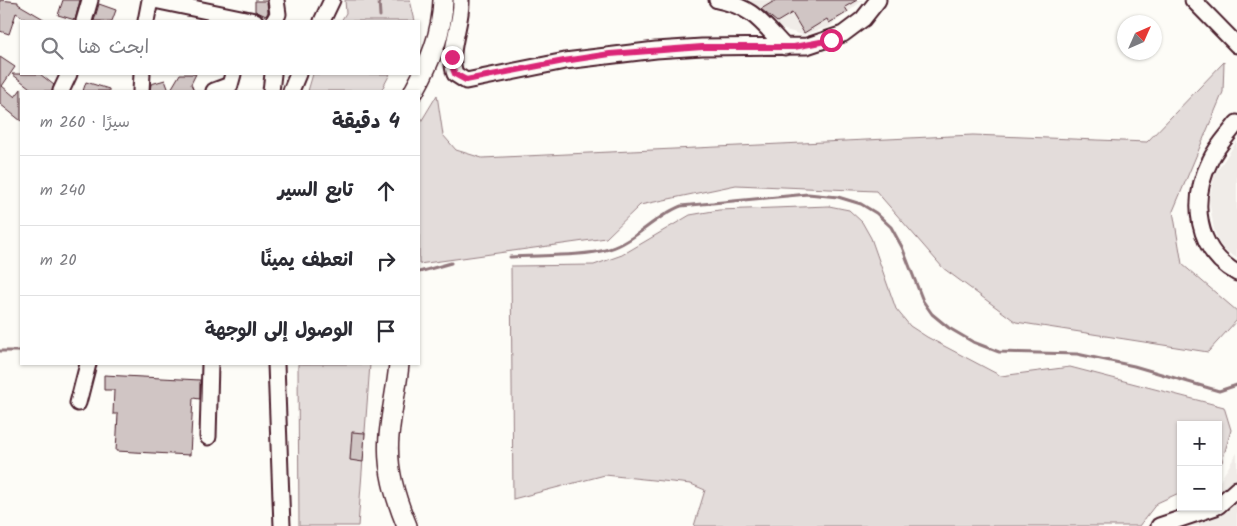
<!DOCTYPE html>
<html lang="ar">
<meta charset="utf-8">
<style>
:root{--surface:#fff;--page:#f7f7f7;--text:#2b2b33;--muted:#7c7c81;--line:#e1e1e2}
body{margin:0;font-family:Kalam,"Playpen Sans Arabic",sans-serif;background:var(--page);color:var(--text);direction:rtl}
.controls{position:absolute;right:15px;bottom:15px;display:grid;overflow:hidden;border-radius:0px;box-shadow:0 1px 4px #0004}
.controls button{width:45px;height:45px;display:grid;place-items:center;padding:0;border:0;border-bottom:1px solid var(--line);background:var(--surface);color:var(--text);font:25px sans-serif}
.compass{position:absolute;left:1117px;top:15px;width:45px;height:45px;border-radius:50%;background:var(--surface);box-shadow:0 1px 4px #0004;rotate:45deg}
.stop{position:absolute;width:15px;height:15px;margin:-11px;border:4px solid #db2777;border-radius:50%;background:#fff}
.stop.end{background:#db2777;border-color:#fff;box-shadow:0 1px 5px #0008}
.list{margin:0;padding:0;list-style:none}
h2{display:flex;justify-content:space-between;align-items:center;height:65px;margin:0;padding:0 20px;font-size:21px}
h2 small{font-size:16px;font-weight:400;color:var(--muted)}
.list li{display:grid;grid-template-columns:32px 1fr auto;gap:15px;align-items:center;box-sizing:border-box;height:70px;padding:0 20px;border-top:1px solid var(--line)}
.list b{display:block;font-size:19px;white-space:nowrap}
.list em{font-size:16px;font-style:normal;color:var(--muted)}
.icon{flex:none;width:28px;height:28px;fill:none;stroke:currentColor;stroke-width:2;stroke-linecap:round;stroke-linejoin:round}
.map{position:relative;flex:none;width:1237px;height:526px;overflow:hidden;direction:ltr}
.search{position:absolute;background:var(--surface);box-shadow:0 1px 4px #0004;left:20px;top:20px;width:400px;height:55px;display:flex;align-items:center;gap:12px;box-sizing:border-box;padding:0 18px;border-radius:0px;color:var(--muted);font-size:19px}
.panel{position:absolute;background:var(--surface);box-shadow:0 1px 4px #0004;left:20px;top:90px;width:400px;height:275px;border-radius:0px;direction:rtl}
.map>svg:first-child{display:block}
.built{fill:#f0ece8}
.green{fill:#e3dcda;stroke:#967e82}
.lines{fill:none;stroke-linecap:round;stroke-linejoin:round}
.stream{stroke:#91777b;stroke-width:3}
.building{fill:#d0c5c4;stroke:#4a1f2b}
.minor-casing{stroke:#4a1f2b;stroke-width:19}
.major-casing{stroke:#4a1f2b;stroke-width:22}
.minor{stroke:#fdfcf7;stroke-width:15}
.major{stroke:#fdfcf7;stroke-width:19}
.route{stroke:#db2777;stroke-width:6}
</style>
<div class="map">
<svg width="1237" height="526" viewBox="0 0 1237 526">
<rect width="100%" height="100%" fill="#fdfcf7"/>
<filter id="ink" filterUnits="userSpaceOnUse"><feTurbulence type="fractalNoise" baseFrequency=".02" numOctaves="2"/><feDisplacementMap in="SourceGraphic" scale="10" xChannelSelector="R" yChannelSelector="G"/><feConvolveMatrix kernelMatrix="1 2 1 2 8 2 1 2 1" color-interpolation-filters="sRGB"/></filter>
<g filter="url(#ink)">
<path class="built" d="M750,0h113l-34,27 -26,8 -31,-9z
M1237,141v117l-12,-7 -6,-8 -5,-13 -5,-31 6,-25z
M1237,453v73h-90l11,-6 60,-13v-23z"/>
<path class="green" d="M345,0h65l5,21h-74l5,-8z
M1224,62l-1,30 -50,119 9,53 55,47v9l-29,32 -192,-30 -73,-54 -67,-77 -140,-6 -96,20 -34,33 -187,26v-139l18,-30 6,40 13,15 26,8 491,-23 174,7z
M313,74h77l-9,17h-73z
M829,206l20,4 13,12 9,16 25,71 14,17 17,11 74,39 69,-9 154,40 7,23 -9,32 -4,3v-40h-37v67l-24,11 -18,23h-445l11,-36 -14,-6 -86,-9 -92,24 -2,-233 83,-1 28,-10 68,-40 29,-5z
M298,364h72l-12,162h-59z"/>
<g class="lines">
<path class="stream" d="M379,0l1,16
M510,257c29,-2 72,0 99,-8 25,-7 46,-33 72,-43l127,-12 30,3 23,7 15,9 15,14 11,20 21,54 9,13 17,14 24,14 26,10 78,2 57,12 85,25 18,-6
M419,272l32,-9
M0,351h21"/>
</g>
<path class="building" d="M0,0l18,2v2l29,17h-18l-13,-8 -7,21 -9,-3z
M63,0h17l-5,20 -17,-5z
M776,0h81l-12,7 3,5 -19,11 -2,-4 -23,14 -12,-20 -15,9 -16,-13z
M255,1h12l1,11 -2,4 -11,-5z
M99,4l17,6 -4,11h-18z
M0,57l15,10 -13,19 13,11 6,-8v32l-21,-17z
M12,74h28l14,11 -2,6h-18z
M180,74h16l-5,10 3,7h-24z
M165,80l4,11h-19l1,-7z
M86,82l23,7v2h-26z
M104,375l96,5v19l-7,-1 -3,57 -74,-4 2,-37h-5l1,-24h-10z
M352,432l13,1 -2,29 -13,-2z"/>
<g class="lines">
<defs>
<path id="minor" d="M154,0l101,21
M461,0c1,24 -14,52 -6,74l11,7 99,-20 91,-11 46,-3 105,-1 36,-12 20,-15 15,-19
M717,0c36,7 44,22 68,47
M1193,0l44,45
M84,21l6,-21
M146,21l4,-21
M274,21l4,-7 -2,-14
M322,21l10,-21
M61,91l8,-17
M141,91l1,-17
M214,91l16,-6 3,-11
M271,91l2,-17
M291,91l7,-17
M1237,123c-9,12 -21,24 -27,38 -20,40 -14,89 27,112
M276,364l6,162
M78,403l10,-39
M208,437l2,-73
M1218,506l19,-17
M1159,526l57,-19"/>
<path id="major" d="M414,91c16,-29 28,-57 29,-91
M399,364c-2,24 -8,48 -10,72 -3,32 6,61 18,90"/>
</defs>
<use href="#minor" class="minor-casing"/>
<use href="#major" class="major-casing"/>
<use href="#minor" class="minor"/>
<use href="#major" class="major"/>
</g>
</g>
<g class="lines" filter="url(#ink)">
<path class="route" d="M452,57v9l3,8 11,6 98,-19 46,-7 92,-7h92l37,-7"/>
</g>
</svg>
<div class="controls">
<button>+</button>
<button>−</button>
</div>
<svg class="compass" viewBox="-18 -18 36 36"><path d="M0-13l5 13h-10z" fill="#e53935"/><path d="M0 13l5-13h-10z" fill="#7c7c81"/></svg>
<div class="stop" style="left:831px;top:40px"></div>
<div class="stop end" style="left:452px;top:57px"></div>
<div class="search"><svg class="icon" aria-label="search" viewBox="0 0 24 24"><circle cx="10" cy="10" r="6"/><path d="M15 15l6 6"/></svg>ابحث هنا</div>
<section class="panel">
<h2>4 دقيقة<small>سيرًا · 260 m</small></h2>
<ul class="list">
<li><svg class="icon" aria-label="ahead" viewBox="0 0 24 24"><path d="M12 20V5M6 11l6-6 6 6"/></svg><div><b>تابع السير</b></div><em>240 m</em></li>
<li><svg class="icon" aria-label="right" viewBox="0 0 24 24"><path d="M7 20v-9h11M14 6l5 5-5 5"/></svg><div><b>انعطف يمينًا</b></div><em>20 m</em></li>
<li><svg class="icon" aria-label="arrive" viewBox="0 0 24 24"><path d="M6 21V4h12l-3 4 3 4H6"/></svg><div><b>الوصول إلى الوجهة</b></div></li>
</ul>
</section>
</div>
